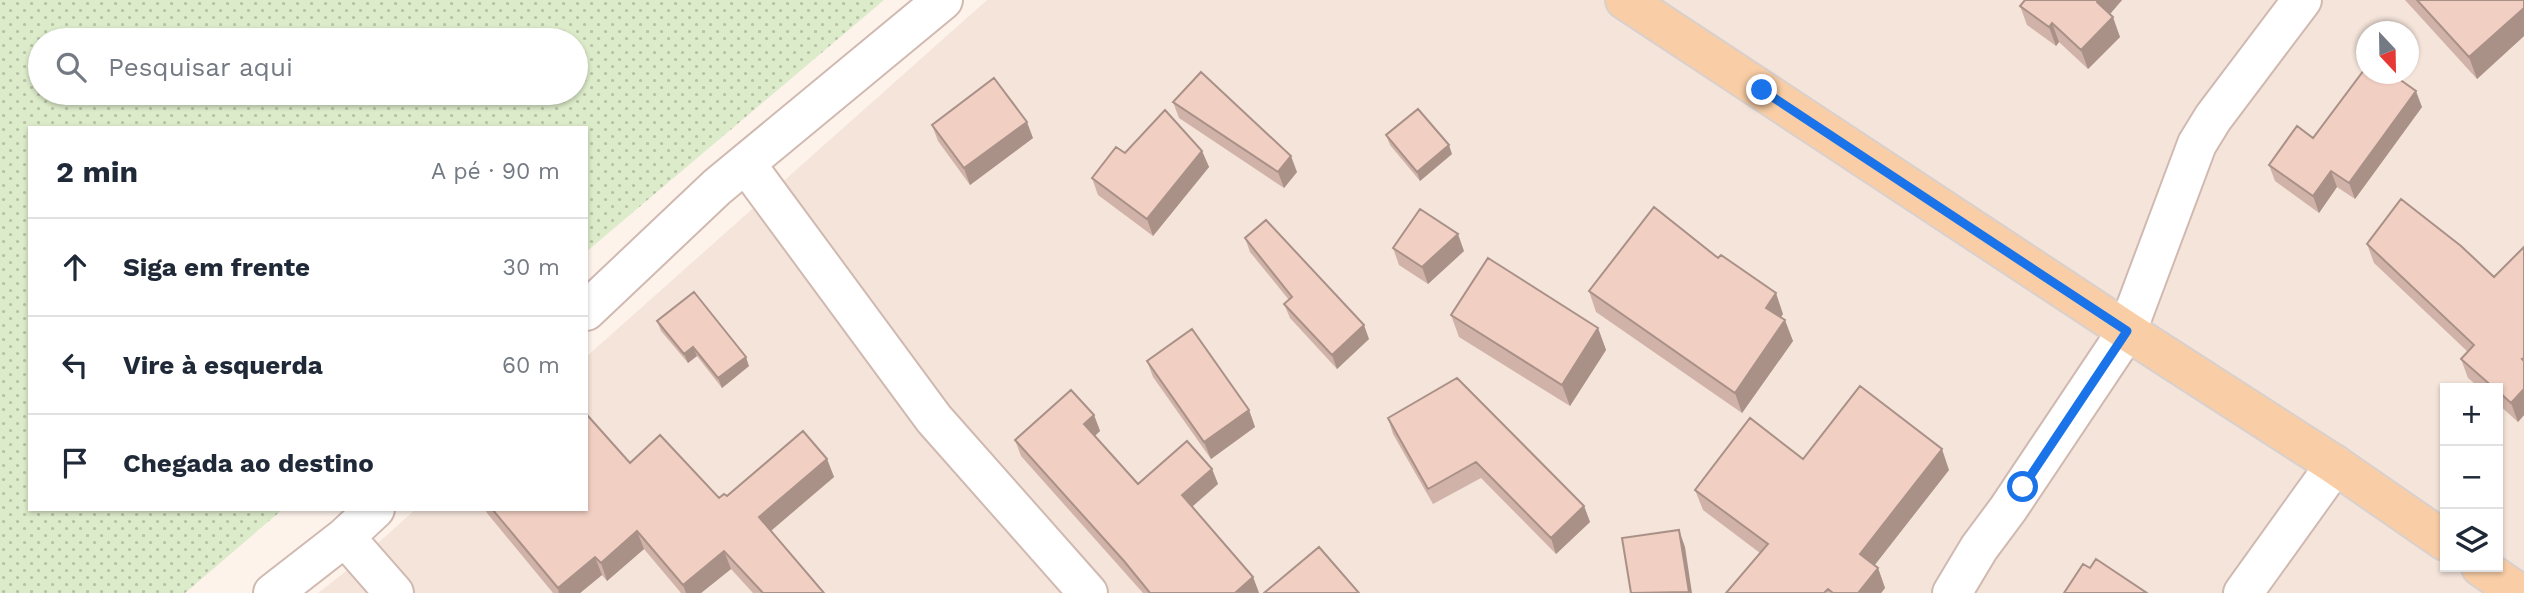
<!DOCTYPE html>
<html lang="pt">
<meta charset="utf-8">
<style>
:root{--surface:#fff;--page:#f6f6f7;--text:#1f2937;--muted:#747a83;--line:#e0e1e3}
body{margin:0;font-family:"Work Sans",sans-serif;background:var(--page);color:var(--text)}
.controls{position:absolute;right:21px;bottom:21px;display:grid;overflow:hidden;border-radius:0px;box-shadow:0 2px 5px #0004}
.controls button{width:63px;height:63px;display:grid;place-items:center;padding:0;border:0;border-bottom:2px solid var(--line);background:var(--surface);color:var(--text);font:35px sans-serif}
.compass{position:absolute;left:2356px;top:21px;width:63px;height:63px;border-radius:50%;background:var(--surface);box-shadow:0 2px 5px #0004;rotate:158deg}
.stop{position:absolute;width:21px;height:21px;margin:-16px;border:5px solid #1a73e8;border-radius:50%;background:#fff}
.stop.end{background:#1a73e8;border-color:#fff;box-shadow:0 2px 7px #0008}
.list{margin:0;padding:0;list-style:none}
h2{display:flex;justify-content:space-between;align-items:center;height:91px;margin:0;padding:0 28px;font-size:30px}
h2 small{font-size:23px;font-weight:400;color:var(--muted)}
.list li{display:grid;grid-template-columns:46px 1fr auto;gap:21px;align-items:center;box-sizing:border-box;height:98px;padding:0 28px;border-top:2px solid var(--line)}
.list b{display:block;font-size:26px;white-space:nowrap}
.list em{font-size:23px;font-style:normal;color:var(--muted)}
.icon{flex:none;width:38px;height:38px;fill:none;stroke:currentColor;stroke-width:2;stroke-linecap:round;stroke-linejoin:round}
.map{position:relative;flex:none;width:2524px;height:593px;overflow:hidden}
.search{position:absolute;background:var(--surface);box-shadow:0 2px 5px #0004;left:28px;top:28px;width:560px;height:77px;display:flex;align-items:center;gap:18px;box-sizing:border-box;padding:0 24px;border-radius:38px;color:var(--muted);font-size:26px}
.panel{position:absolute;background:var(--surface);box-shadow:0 2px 5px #0004;left:28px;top:126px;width:560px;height:385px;border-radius:0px}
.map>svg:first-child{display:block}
.residential{fill:#f4e4da;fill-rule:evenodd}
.grass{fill:url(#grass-dots);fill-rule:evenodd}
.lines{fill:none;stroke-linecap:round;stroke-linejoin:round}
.minor-casing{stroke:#d0b9b0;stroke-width:42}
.major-casing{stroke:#d9d0cd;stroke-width:42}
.minor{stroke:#fff;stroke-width:38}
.major{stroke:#f9cea6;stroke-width:38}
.wall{fill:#d0b2a8}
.shaded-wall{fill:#a99188}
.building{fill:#f2cfc3;stroke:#a99188;stroke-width:2}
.route{stroke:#1a73e8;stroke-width:9}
</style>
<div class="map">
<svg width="2524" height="593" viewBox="0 0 2524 593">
<defs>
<pattern id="grass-dots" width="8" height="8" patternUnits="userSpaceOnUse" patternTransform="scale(1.75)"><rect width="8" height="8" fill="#dcebc9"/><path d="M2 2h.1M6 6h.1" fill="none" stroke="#b7c1a5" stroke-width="1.8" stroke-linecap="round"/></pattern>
</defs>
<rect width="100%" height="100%" fill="#fdf3eb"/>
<path class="residential" d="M987,0h1537v593h-2206l31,-24 67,-60h170v-152zM2366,32h42v42h-42zM2445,388h53v179h-53z"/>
<path class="grass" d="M0,0h884l-298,252v-124h-556v381h253l-98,84h-185zM40,40h536v53h-536z"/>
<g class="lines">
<defs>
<path id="minor" d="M746,164l188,255 154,174
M586,311l131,-124 226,-187
M345,537l49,56
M273,593l72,-56 30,-28
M1952,593l27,-45 29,-39 119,-178 70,-187 16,-26 89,-118
M2243,593l92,-128"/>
<path id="major" d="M1625,0l502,331 208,134 110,76
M2481,567l38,26"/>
</defs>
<use href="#minor" class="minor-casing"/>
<use href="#major" class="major-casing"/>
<use href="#minor" class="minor"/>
<use href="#major" class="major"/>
</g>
<path class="wall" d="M2122,0l-12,14 10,23 -32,32 -29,-27 -3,4 -29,-21 -7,-19z
M2405,0h119v36l-47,43z
M1173,102l124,70 -13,16 -105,-70z
M2422,107l-67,92 -18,-12 -18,26 -44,-32 -6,-16 44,-27z
M932,125l101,13 -63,47 -32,-44z
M1386,135l66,19 -32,27 -30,-36z
M1202,151l7,16 -56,69 -55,-41 -6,-17 33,-25z
M1245,238l124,101 -32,30 -47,-51 -6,-14 5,-4 -39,-48z
M2367,244l127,33 30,-30v168l-6,7 -20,-18v-16h-18l-12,-10 -7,-19 7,-7 -94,-89z
M1393,248l71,3 -36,33 -29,-19z
M1589,291l194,23 -2,3 12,24 -51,72 -146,-101z
M1451,315l147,13 8,22 -36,56 -111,-69z
M657,321l92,45 -27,22 -25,-32 -9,7 -27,-32z
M1147,361l102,49 6,17 -44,32 -58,-82z
M1094,415l6,16 -5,5 43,48 74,-15 6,15 -26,23 61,70 6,16h-116l-122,-137 -6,-16z
M1388,418l196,88 6,16 -34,32 -75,-76 -48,26 -40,-70z
M827,459l7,18 -64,54 54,62h-71l-22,-24 -30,24h-20l-37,-44 -37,32 -5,-6 -22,18h-27l-66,-80 -2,-4h101l44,-46 89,35 8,-2z
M1803,459l146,11 -75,95 4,3 7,20 -4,5h-155l34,-40 -57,-43 -8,-20z"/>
<path class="shaded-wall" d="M2098,0h24l-18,21 -7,-19z
M2524,8v28l-47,43 -8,-22z
M2113,17l7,20 -32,32 -7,-19z
M2052,23l7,19 -3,4 -7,-19z
M2416,91l6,16 -67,92 -6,-16z
M1027,122l6,16 -63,47 -6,-17z
M1449,145l3,9 -32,27 -3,-9z
M1202,151l7,16 -56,69 -6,-17z
M1291,156l6,16 -13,16 -6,-16z
M2331,171l6,16 -18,26 -6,-17z
M1458,234l6,17 -36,33 -6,-17z
M1776,293l7,21 -9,14 -8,-20z
M1785,320l8,21 -51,72 -7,-20z
M1364,325l5,14 -32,30 -5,-14z
M1598,328l8,22 -36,56 -8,-21z
M693,347l4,9 -9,7 -4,-9z
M746,357l3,9 -27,22 -4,-10z
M2524,389v26l-6,7 -7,-19z
M1249,410l6,17 -44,32 -7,-17z
M1094,415l6,16 -10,9 -6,-16z
M1942,449l7,21 -82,105 -7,-21z
M827,459l7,18 -69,59 -6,-19z
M1212,469l6,15 -31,27 -5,-16z
M1584,506l6,16 -34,32 -5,-16z
M1679,530l6,17 7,46h-3z
M637,531l7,18 -37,32 -6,-18z
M724,551l7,18 -30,24h-15l-3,-8z
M595,557l7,18 -22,18h-21l-1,-5z
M1878,568l7,20 -4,5h-23z
M1253,577l6,16h-24z"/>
<path class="building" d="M2025,0h73l-1,2 16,15 -32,33 -29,-27 -3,4 -29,-21z
M2417,0h107v8l-55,49z
M2367,66v8h25l24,17 -67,92 -18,-12 -18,25 -44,-31 28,-39 16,12z
M1201,72l90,84 -13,16 -105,-70z
M994,78l33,44 -63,46 -32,-43z
M1418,109l31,36 -32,27 -31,-37z
M1165,110l37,41 -55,68 -55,-41 24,-31 9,6z
M2401,199l60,47 33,31 30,-30v111l-2,1 2,2v28l-13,14 -13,-12v-3h-4l-33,-29 13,-14 -107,-101z
M1654,207l64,51 3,-3 55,38 -10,15 19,12 -50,73 -146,-102z
M1420,209l38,25 -36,33 -29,-19z
M1266,220l98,105 -32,30 -48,-51 8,-7 -47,-59z
M1488,258l110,70 -36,57 -111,-70z
M694,292l52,65 -28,21 -25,-31 -9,7 -27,-33z
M1192,329l57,81 -45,32 -57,-81z
M1457,378l127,128 -33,32 -75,-76 -48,27 -40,-71z
M1860,386l82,63 -82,105 18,14 -20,25h-25l-5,-4 -4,4h-98l42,-49 -73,-54 55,-72 53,41z
M1071,390l23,25 -10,9 54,60 49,-43 25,28 -30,26 71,82 -18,16h-85l-26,-32 -109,-121z
M588,416l42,47 30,-28 59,63 5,-4 3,2 76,-65 24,28 -68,58 65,76h-61l-39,-42 -41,34 -46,-54 -36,32 -6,-6 -37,31 -66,-79h94v-91z
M1679,530l10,62 -58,1 -9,-55z
M1319,547l40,46h-95z
M2096,559l51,34h-83l19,-29 7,4z"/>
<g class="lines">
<path class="route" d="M1762,90l365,241 -104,156"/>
</g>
</svg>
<div class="controls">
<button>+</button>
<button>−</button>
<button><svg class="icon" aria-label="layers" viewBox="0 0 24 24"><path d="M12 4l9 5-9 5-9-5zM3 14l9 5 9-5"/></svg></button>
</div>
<svg class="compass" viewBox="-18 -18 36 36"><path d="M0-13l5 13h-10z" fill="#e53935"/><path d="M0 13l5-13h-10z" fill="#747a83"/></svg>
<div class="stop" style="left:2023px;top:487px"></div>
<div class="stop end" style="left:1762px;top:90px"></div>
<div class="search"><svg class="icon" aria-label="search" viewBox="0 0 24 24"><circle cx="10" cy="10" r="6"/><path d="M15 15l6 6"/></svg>Pesquisar aqui</div>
<section class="panel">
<h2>2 min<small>A pé · 90 m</small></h2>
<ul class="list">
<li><svg class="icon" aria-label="ahead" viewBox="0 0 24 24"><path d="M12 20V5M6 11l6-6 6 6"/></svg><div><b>Siga em frente</b></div><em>30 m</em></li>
<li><svg class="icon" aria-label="left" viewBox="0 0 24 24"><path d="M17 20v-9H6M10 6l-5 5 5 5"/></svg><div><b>Vire à esquerda</b></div><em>60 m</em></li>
<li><svg class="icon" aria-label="arrive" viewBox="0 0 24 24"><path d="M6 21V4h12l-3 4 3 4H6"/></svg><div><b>Chegada ao destino</b></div></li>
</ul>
</section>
</div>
